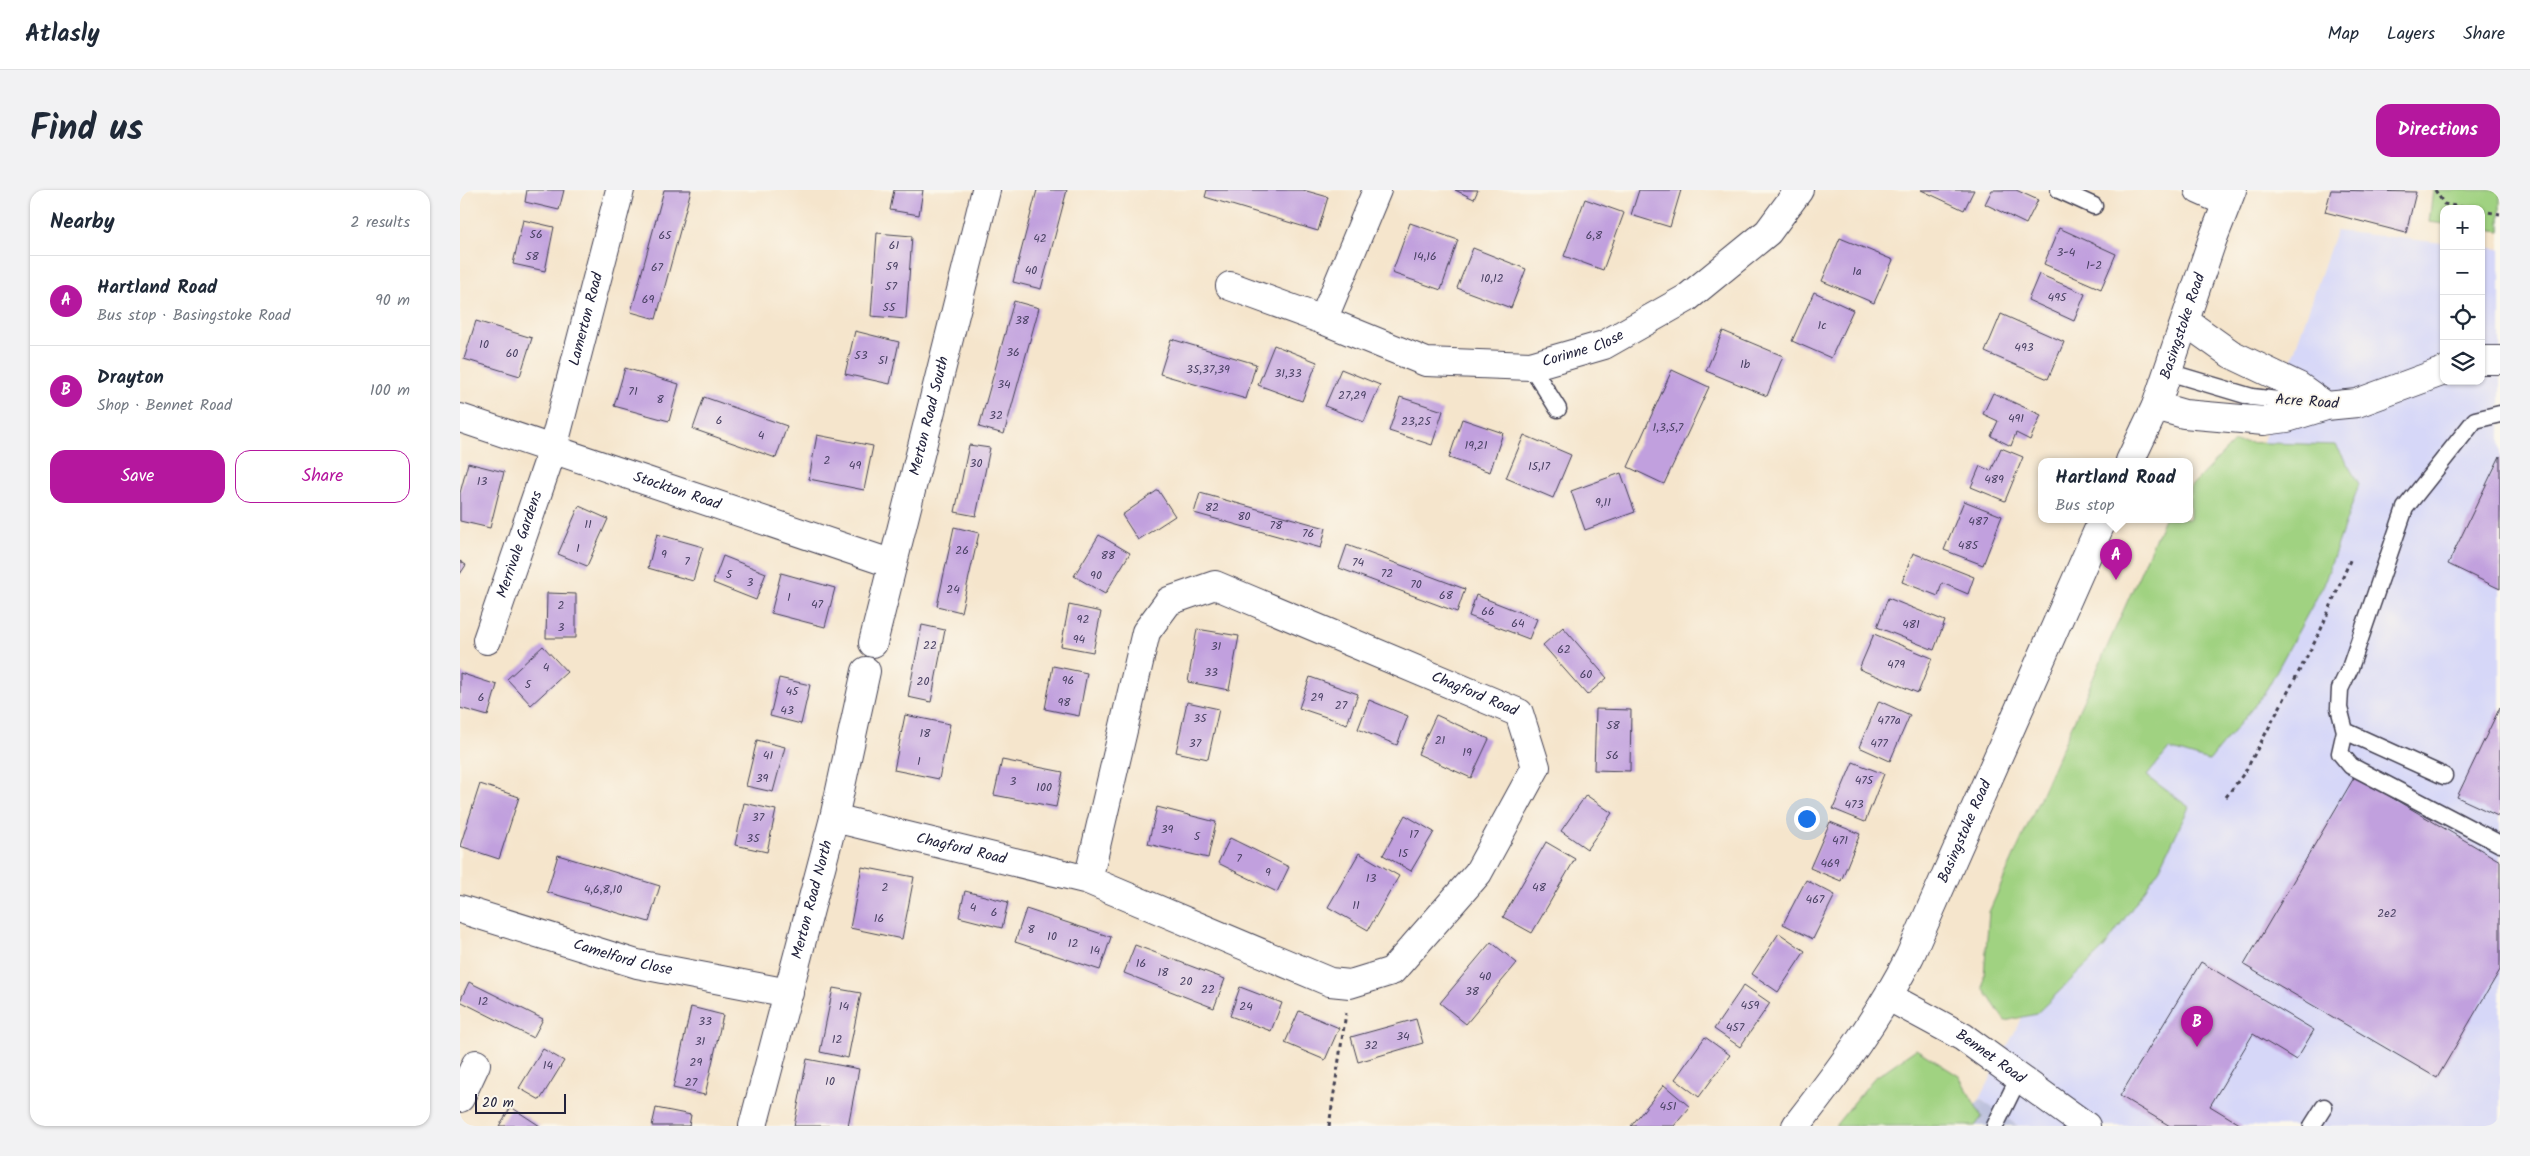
<!DOCTYPE html>
<meta charset="utf-8">
<style>
:root{--surface:#fff;--page:#f2f2f3;--text:#1f2937;--muted:#747a83;--line:#e0e1e3;--accent:#b5179e}
body{margin:0;font-family:Kalam,sans-serif;background:var(--page);color:var(--text)}
.controls{position:absolute;right:15px;top:15px;display:grid;overflow:hidden;border-radius:10px;box-shadow:0 1px 4px #0004}
.controls button{width:45px;height:45px;display:grid;place-items:center;padding:0;border:0;border-bottom:1px solid var(--line);background:var(--surface);color:var(--text);font:25px sans-serif}
.scale{position:absolute;left:15px;bottom:12px;width:91px;box-sizing:border-box;padding-left:5px;border:2px solid #22223b;border-top:0;font-size:14px;line-height:18px;white-space:nowrap;color:#22223b;-webkit-text-stroke:4px #fbf7ec;paint-order:stroke}
.you{position:absolute;left:1346px;top:628px;width:18px;height:18px;margin:-12px;border:4px solid #fff;border-radius:50%;background:#1a73e8;box-shadow:0 0 0 8px #1a73e833}
.badge{display:grid;place-items:center;width:32px;height:32px;border-radius:50%;background:var(--accent);color:#fff;font-size:16px;font-weight:700}
.pin{position:absolute;translate:-50% -41px;filter:drop-shadow(0 1px 2px #0008)}
.pin::after{content:'';position:absolute;top:26px;width:18px;height:15px;background:inherit;clip-path:polygon(0 0,100% 0,50% 100%)}
.popup{position:absolute;left:1578px;top:268px;width:155px;height:65px;box-sizing:border-box;display:grid;place-content:center;border-radius:10px;background:var(--surface);filter:drop-shadow(0 1px 4px #0005);font-size:16px;white-space:nowrap;color:var(--muted)}
.popup b{font-size:19px;color:var(--text)}
.popup::after{content:'';position:absolute;left:50%;top:100%;margin-left:-10px;border:10px solid transparent;border-top-color:var(--surface)}
.list{margin:0;padding:0;list-style:none}
h2{display:flex;justify-content:space-between;align-items:center;height:65px;margin:0;padding:0 20px;font-size:21px}
h2 small{font-size:16px;font-weight:400;color:var(--muted)}
.list li{display:grid;grid-template-columns:32px 1fr auto;gap:15px;align-items:center;box-sizing:border-box;height:90px;padding:0 20px;border-top:1px solid var(--line)}
.list b{display:block;font-size:19px;white-space:nowrap}
.list p{margin:0;font-size:16px;white-space:nowrap;color:var(--muted)}
.list em{font-size:16px;font-style:normal;color:var(--muted)}
.actions{display:flex;gap:10px;padding:15px 20px}
.actions a{flex:1;padding:11px 0;border:1px solid var(--accent);border-radius:15px;text-align:center;font-size:18px;color:var(--accent)}
.actions .main{background:var(--accent);color:#fff}
.icon{flex:none;width:28px;height:28px;fill:none;stroke:currentColor;stroke-width:2;stroke-linecap:round;stroke-linejoin:round}
.map{position:relative;flex:none;width:2040px;height:936px;overflow:hidden;border-radius:15px}
header{display:flex;align-items:center;gap:30px;box-sizing:border-box;height:70px;padding:0 25px;background:var(--surface);border-bottom:1px solid var(--line)}
header strong{font-size:24px}
nav{display:flex;gap:28px;margin-inline-start:auto;font-size:18px}
.intro{display:flex;align-items:center;justify-content:space-between;box-sizing:border-box;height:120px;padding:0 30px}
h1{margin:0;font-size:35px}
.button{padding:12px 22px;border-radius:15px;background:var(--accent);color:#fff;font-size:18px;font-weight:700}
main{display:flex;gap:30px;padding:0 30px}
aside{flex:1;background:var(--surface);border-radius:15px;box-shadow:0 1px 4px #0004}
.map>svg:first-child{display:block}
.built{fill:#d6d7f8}
.industrial{fill:#bec2dd}
.green{fill:#a0d281;stroke:#617a5e}
.building{fill:#c1a0de}
.lines{fill:none;stroke-linecap:round;stroke-linejoin:round}
.service-casing{stroke:#423f51;stroke-width:19}
.minor-casing{stroke:#423f51;stroke-width:30}
.tertiary-casing{stroke:#423f51;stroke-width:30}
.secondary-casing{stroke:#423f51;stroke-width:30}
.path{stroke:#423f51;stroke-width:3;stroke-dasharray:4 4;stroke-linecap:butt}
.service{stroke:#fff;stroke-width:16}
.minor{stroke:#fff;stroke-width:28}
.tertiary{stroke:#fff;stroke-width:28}
.secondary{stroke:#fff;stroke-width:28}
.labels{text-anchor:middle;dominant-baseline:central;stroke-width:4;stroke-linejoin:round;paint-order:stroke}
.number-label{font-size:12px;fill:#4a4264}
.street-label{font-size:15px;fill:#22223b;stroke:#fbf7ec}
</style>
<header>
<strong>Atlasly</strong>
<nav><a>Map</a><a>Layers</a><a>Share</a></nav>
</header>
<div class="intro"><h1>Find us</h1><a class="button">Directions</a></div>
<main>
<aside>
<h2>Nearby<small>2 results</small></h2>
<ul class="list">
<li><span class="badge">A</span><div><b>Hartland Road</b><p>Bus stop · Basingstoke Road</p></div><em>90 m</em></li>
<li><span class="badge">B</span><div><b>Drayton</b><p>Shop · Bennet Road</p></div><em>100 m</em></li>
</ul>
<div class="actions"><a class="main">Save</a><a>Share</a></div>
</aside>
<div class="map">
<svg width="2040" height="936" viewBox="0 0 2040 936">
<rect width="100%" height="100%" fill="#fbf7ec"/>
<filter id="ink" filterUnits="userSpaceOnUse"><feTurbulence type="fractalNoise" baseFrequency=".02" numOctaves="2"/><feDisplacementMap in="SourceGraphic" scale="10" xChannelSelector="R" yChannelSelector="G"/><feConvolveMatrix kernelMatrix="1 2 1 2 8 2 1 2 1" color-interpolation-filters="sRGB"/></filter>
<filter id="wash" filterUnits="userSpaceOnUse"><feTurbulence type="fractalNoise" baseFrequency=".0096" numOctaves="4" result="noise"/><feDisplacementMap in="SourceGraphic" scale="20" xChannelSelector="R" yChannelSelector="G"/><feGaussianBlur stdDeviation="1.12" result="paint"/><feColorMatrix in="noise" values="0 0 0 0 0 0 0 0 0 0 0 0 0 0 0 0 0 1.4 0 .05"/><feComposite in="paint" operator="in"/></filter>
<g filter="url(#wash)">
<rect width="100%" height="100%" fill="#f5e5cc"/>
<path class="built" d="M1876,41l108,12v138h37v-134l19,2v877h-482l-38,-27 167,-323z"/>
<path class="industrial" d="M1520,909l38,27h-59z"/>
<path class="green" d="M1973,0h67v41l-19,-3v-19h-37v15l-15,-2z
M1774,252l102,3 23,39 -35,100 -60,110 -55,67 -40,-12 -22,27 42,31 -29,61 -56,80 -68,66 -31,7 -22,-33 6,-76 175,-393h26v-32z
M1456,859l43,27 23,41 -7,9h-140l38,-47z"/>
<g id="blocks">
<path class="building" d="M67,0h37l-5,20 -34,-8z
M204,0h27l-35,129 -25,-7z
M434,0h29l-4,25 -29,-5z
M577,0h30l-26,99 -28,-7z
M747,0h96l25,7 -10,34 -113,-34z
M995,0h23l-4,9z
M1179,0h42l-11,37 -39,-12z
M1461,0h53l-10,20z
M1532,0h24l22,10 -12,24 -41,-20z
M1871,0l85,2 -10,41 -81,-21z
M1125,9l39,14 -21,57 -39,-14z
M63,30l31,7 -9,44 -32,-7z
M950,33l48,17 -17,50 -49,-17z
M1599,38l57,26 -15,35 -57,-25z
M417,43l35,3 -6,83 -35,-3z
M1380,48l53,22 -19,43 -52,-22z
M1013,58l53,21 -15,39 -54,-20z
M1579,84l46,20 -11,27 -46,-21z
M1354,102l39,18 -22,48 -39,-17z
M554,111l25,7 -35,126 -25,-7z
M1541,124l63,28 -16,37 -63,-27z
M16,131l56,17 -12,38 -56,-17z
M395,141l44,11 -9,42 -45,-10z
M1263,141l60,25 -16,40 -61,-25z
M711,149l85,25 -10,35 -86,-25z
M814,155l43,17 -15,39 -44,-16z
M165,178l54,16 -10,37 -55,-15z
M881,179l39,16 -16,37 -39,-16z
M1212,180l37,17 -45,97 -36,-17z
M1533,203l48,22 -11,25 -14,-7 -5,13 -20,-10 7,-15 -15,-7z
M244,207l83,29 -11,32 -83,-29z
M940,207l43,14 -11,34 -43,-14z
M1002,229l41,14 -13,39 -41,-14z
M357,245l56,11 -9,44 -55,-11z
M1064,245l47,20 -18,43 -47,-20z
M509,255l21,3 -14,68 -21,-4z
M1541,258l22,9 -18,44 -34,-14 9,-21 11,5z
M2040,266v133l-52,-25z
M8,273l36,9 -14,56 -30,-7v-28z
M1161,283l14,39 -50,18 -14,-39z
M698,300l17,26 -37,24 -16,-25z
M740,303l126,35 -5,20 -127,-35z
M1504,311l38,15 -19,49 -39,-15z
M119,316l29,13 -21,47 -29,-12z
M494,337l25,6 -18,79 -24,-6z
M197,344l46,13 -10,34 -45,-13z
M639,345l31,18 -25,41 -31,-18z
M887,355l118,44 -8,23 -118,-44z
M1453,363l61,24 -6,17 -26,-11 -4,13 -36,-14z
M263,366l43,17 -10,27 -43,-17z
M0,371l6,4 -6,9z
M321,383l54,15 -10,39 -54,-14z
M87,403l29,1v44h-30z
M1016,405l61,24 -8,20 -60,-23z
M1428,408l57,23 -11,29 -57,-23z
M609,415l32,7 -8,40 -32,-6z
M462,435l23,5 -14,72 -23,-5z
M1103,437l44,51 -20,17 -44,-50z
M737,439l42,7 -10,54 -41,-8z
M1414,444l58,24 -14,35 -59,-24z
M83,456l24,26 -36,33 -24,-26z
M593,476l34,7 -8,43 -34,-7z
M0,483l37,12 -9,31 -28,-8z
M850,487l48,17 -11,30 -48,-16z
M319,488l31,7 -9,39 -31,-8z
M909,510l39,16 -11,29 -39,-16z
M1419,511l31,14 -20,46 -31,-14z
M727,512l32,7 -11,50 -32,-7z
M2040,517v110l-43,-20z
M1136,519l35,1 -1,61 -36,-1z
M445,525l45,9 -11,55 -45,-9z
M976,525l53,24 -18,39 -53,-24z
M297,550l28,7 -12,45 -27,-6z
M542,570l61,12 -7,35 -62,-12z
M1393,572l31,12 -19,48 -32,-13z
M1895,586l145,85v109l-63,108 -193,-113z
M20,594l39,13 -20,62 -39,-13z
M1126,605l26,18 -25,36 -26,-18z
M284,613l32,7 -9,42 -32,-7z
M697,617l59,15 -8,36 -60,-14z
M945,625l29,17 -23,39 -28,-16z
M1370,632l30,12 -19,47 -31,-13z
M770,648l59,29 -12,25 -59,-29z
M1086,652l29,17 -43,74 -29,-16z
M899,663l40,23 -31,54 -40,-23z
M98,665l102,31 -11,36 -102,-30z
M402,677l52,10 -12,62 -52,-11z
M1346,690l29,15 -22,44 -30,-15z
M505,701l43,11 -6,26 -43,-11z
M566,719l85,28 -11,33 -85,-28z
M1319,743l26,18 -27,41 -26,-18z
M1031,752l26,21 -51,61 -26,-21z
M675,755l90,34 -11,29 -90,-35z
M1741,772l113,68 -18,30 -43,-26 -43,72 33,20h-73l-50,-30z
M9,792l74,37 -10,19 -73,-37z
M1284,795l26,18 -30,44 -26,-18z
M780,797l42,16 -11,28 -41,-15z
M373,798l28,5 -13,65 -28,-6z
M231,817l32,8 -18,80 -32,-7z
M839,821l40,17 -14,32 -40,-17z
M956,829l7,24 -65,19 -7,-25z
M1245,847l25,18 -31,42 -24,-18z
M83,859l21,12 -24,39 -21,-12z
M347,869l52,10 -11,57h-54z
M1204,895l26,22 -16,19h-43z
M51,917l29,19h-41z
M196,918l35,7 -2,11h-37z"/>
</g>
</g>
<g filter="url(#ink)">
<use href="#blocks" fill-opacity="0" stroke="#423f51" stroke-width="1"/>
<g class="lines">
<defs>
<path id="service" d="M1599,0l35,16
M1071,176l27,43
M1708,182l84,25 62,7
M2040,224l-25,6 -70,88 -55,160 -10,21 -1,19 6,23 -5,22 11,13 149,78
M1885,541l99,45
M1535,936l24,-49
M1852,936l12,-19"/>
<g id="minor">
<path id="s1" d="M917,0l-54,130 103,42 105,4 73,-21 83,-47 81,-66 31,-42"/>
<path d="M770,96l93,34"/>
<path id="s2" d="M0,228l433,146"/>
<path id="s3" d="M27,450l66,-192 67,-258"/>
<path id="s4" d="M413,453l113,-453"/>
<path id="s5" d="M374,628l254,62 58,-248 23,-31 46,-16 304,128 17,54 -58,106 -86,98 -42,13 -20,-2 -242,-102"/>
<path id="s6" d="M0,719l177,55 152,29"/>
<path id="s7" d="M1429,807l74,40 123,89"/>
<path d="M0,908l16,-34"/>
<path id="s8" d="M293,936l81,-308 32,-147"/>
</g>
<path id="tertiary" d="M1739,0l27,12
M1726,132l45,32 67,32 28,20
M2021,170h19
M1696,216l28,8 80,7 23,-3 39,-12 31,-3 87,-32"/>
<g id="secondary">
<path id="s9" d="M1670,271l26,-55 56,-165 20,-51"/>
<path id="s10" d="M1336,936c43,-55 82,-107 114,-170l193,-437"/>
</g>
</defs>
<use href="#service" class="service-casing"/>
<use href="#minor" class="minor-casing"/>
<use href="#tertiary" class="tertiary-casing"/>
<use href="#secondary" class="secondary-casing"/>
<path class="path" d="M1975,0l9,14 27,5
M2021,21l19,3
M1766,607l19,-25 74,-138 32,-76
M869,936l17,-113"/>
<use href="#service" class="service"/>
<use href="#minor" class="minor"/>
<use href="#tertiary" class="tertiary"/>
<use href="#secondary" class="secondary"/>
</g>
</g>
<g class="labels">
<g class="number-label">
<text x="76" y="44">56</text>
<text x="205" y="45">65</text>
<text x="1134" y="45">6,8</text>
<text x="580" y="48">42</text>
<text x="434" y="55">61</text>
<text x="1606" y="62">3-4</text>
<text x="72" y="66">58</text>
<text x="965" y="66">14,16</text>
<text x="1634" y="75">1-2</text>
<text x="432" y="76">59</text>
<text x="197" y="77">67</text>
<text x="571" y="80">40</text>
<text x="1397" y="81">1a</text>
<text x="1032" y="88">10,12</text>
<text x="431" y="96">57</text>
<text x="1597" y="107">495</text>
<text x="188" y="109">69</text>
<text x="429" y="117">55</text>
<text x="562" y="130">38</text>
<text x="1362" y="135">1c</text>
<text x="24" y="154">10</text>
<text x="1564" y="157">493</text>
<text x="553" y="162">36</text>
<text x="52" y="163">60</text>
<text x="401" y="165">53</text>
<text x="423" y="170">51</text>
<text x="1285" y="174">1b</text>
<text x="748" y="179">35,37,39</text>
<text x="828" y="183">31,33</text>
<text x="544" y="194">34</text>
<text x="173" y="201">71</text>
<text x="892" y="205">27,29</text>
<text x="200" y="209">8</text>
<text x="536" y="225">32</text>
<text x="1556" y="228">491</text>
<text x="259" y="230">6</text>
<text x="956" y="231">23,25</text>
<text x="1208" y="237">1,3,5,7</text>
<text x="301" y="245">4</text>
<text x="1016" y="255">19,21</text>
<text x="367" y="270">2</text>
<text x="516" y="273">30</text>
<text x="395" y="275">49</text>
<text x="1079" y="276">15,17</text>
<text x="1534" y="289">489</text>
<text x="22" y="291">13</text>
<text x="1143" y="312">9,11</text>
<text x="752" y="317">82</text>
<text x="784" y="326">80</text>
<text x="1518" y="331">487</text>
<text x="128" y="334">11</text>
<text x="816" y="335">78</text>
<text x="848" y="343">76</text>
<text x="1508" y="355">485</text>
<text x="118" y="358">1</text>
<text x="502" y="360">26</text>
<text x="204" y="364">9</text>
<text x="648" y="365">88</text>
<text x="227" y="371">7</text>
<text x="898" y="372">74</text>
<text x="927" y="383">72</text>
<text x="269" y="384">5</text>
<text x="636" y="385">90</text>
<text x="290" y="392">3</text>
<text x="956" y="394">70</text>
<text x="493" y="399">24</text>
<text x="986" y="405">68</text>
<text x="329" y="407">1</text>
<text x="357" y="414">47</text>
<text x="101" y="415">2</text>
<text x="1028" y="421">66</text>
<text x="623" y="429">92</text>
<text x="1058" y="433">64</text>
<text x="1451" y="434">481</text>
<text x="101" y="437">3</text>
<text x="619" y="449">94</text>
<text x="470" y="455">22</text>
<text x="756" y="456">31</text>
<text x="1104" y="459">62</text>
<text x="1436" y="474">479</text>
<text x="86" y="477">4</text>
<text x="751" y="482">33</text>
<text x="1126" y="484">60</text>
<text x="608" y="490">96</text>
<text x="463" y="491">20</text>
<text x="68" y="494">5</text>
<text x="332" y="501">45</text>
<text x="21" y="507">6</text>
<text x="857" y="507">29</text>
<text x="604" y="512">98</text>
<text x="881" y="515">27</text>
<text x="327" y="520">43</text>
<text x="740" y="528">35</text>
<text x="1429" y="530">477a</text>
<text x="1153" y="535">58</text>
<text x="465" y="543">18</text>
<text x="980" y="550">21</text>
<text x="735" y="553">37</text>
<text x="1419" y="553">477</text>
<text x="1007" y="562">19</text>
<text x="308" y="565">41</text>
<text x="1152" y="565">56</text>
<text x="459" y="571">1</text>
<text x="302" y="588">39</text>
<text x="1404" y="590">475</text>
<text x="553" y="591">3</text>
<text x="584" y="597">100</text>
<text x="1394" y="614">473</text>
<text x="298" y="627">37</text>
<text x="707" y="639">39</text>
<text x="954" y="644">17</text>
<text x="737" y="646">5</text>
<text x="293" y="648">35</text>
<text x="1380" y="650">471</text>
<text x="943" y="663">15</text>
<text x="779" y="668">7</text>
<text x="1370" y="673">469</text>
<text x="808" y="682">9</text>
<text x="911" y="688">13</text>
<text x="425" y="697">2</text>
<text x="1079" y="697">48</text>
<text x="143" y="699">4,6,8,10</text>
<text x="1355" y="709">467</text>
<text x="896" y="715">11</text>
<text x="513" y="717">4</text>
<text x="534" y="722">6</text>
<text x="1927" y="723">2e2</text>
<text x="419" y="728">16</text>
<text x="571" y="739">8</text>
<text x="592" y="746">10</text>
<text x="613" y="753">12</text>
<text x="635" y="760">14</text>
<text x="681" y="773">16</text>
<text x="703" y="782">18</text>
<text x="1025" y="786">40</text>
<text x="726" y="791">20</text>
<text x="748" y="799">22</text>
<text x="1012" y="801">38</text>
<text x="23" y="811">12</text>
<text x="1290" y="815">459</text>
<text x="384" y="816">14</text>
<text x="786" y="816">24</text>
<text x="245" y="831">33</text>
<text x="1275" y="837">457</text>
<text x="943" y="846">34</text>
<text x="377" y="849">12</text>
<text x="240" y="851">31</text>
<text x="911" y="855">32</text>
<text x="236" y="872">29</text>
<text x="88" y="875">14</text>
<text x="370" y="891">10</text>
<text x="231" y="892">27</text>
<text x="1208" y="916">451</text>
</g>
<g class="street-label">
<text stroke="none"><textPath href="#s3" startOffset="336">Lamerton Road</textPath></text>
<text stroke="none"><textPath href="#s9" startOffset="145">Basingstoke Road</textPath></text>
<text stroke="none"><textPath href="#s1" startOffset="412">Corinne Close</textPath></text>
<text transform="translate(1847 212) rotate(4)">Acre Road</text>
<text stroke="none"><textPath href="#s4" startOffset="234">Merton Road South</textPath></text>
<text stroke="none"><textPath href="#s2" startOffset="229">Stockton Road</textPath></text>
<text stroke="none"><textPath href="#s3" startOffset="101">Merrivale Gardens</textPath></text>
<text stroke="none"><textPath href="#s5" startOffset="885">Chagford Road</textPath></text>
<text stroke="none"><textPath href="#s10" startOffset="341">Basingstoke Road</textPath></text>
<text stroke="none"><textPath href="#s5" startOffset="131">Chagford Road</textPath></text>
<text stroke="none"><textPath href="#s8" startOffset="234">Merton Road North</textPath></text>
<text stroke="none"><textPath href="#s6" startOffset="170">Camelford Close</textPath></text>
<text stroke="none"><textPath href="#s7" startOffset="118">Bennet Road</textPath></text>
</g>
</g>
</svg>
<div class="controls">
<button>+</button>
<button>−</button>
<button><svg class="icon" aria-label="locate" viewBox="0 0 24 24"><circle cx="12" cy="12" r="6"/><path d="M12 2v4M12 18v4M2 12h4M18 12h4"/></svg></button>
<button><svg class="icon" aria-label="layers" viewBox="0 0 24 24"><path d="M12 4l9 5-9 5-9-5zM3 14l9 5 9-5"/></svg></button>
</div>
<div class="scale">20 m</div>
<div class="you"></div>
<div class="pin badge" style="left:1656px;top:390px">A</div>
<div class="popup"><b>Hartland Road</b>Bus stop</div>
<div class="pin badge" style="left:1737px;top:857px">B</div>
</div>
</main>
